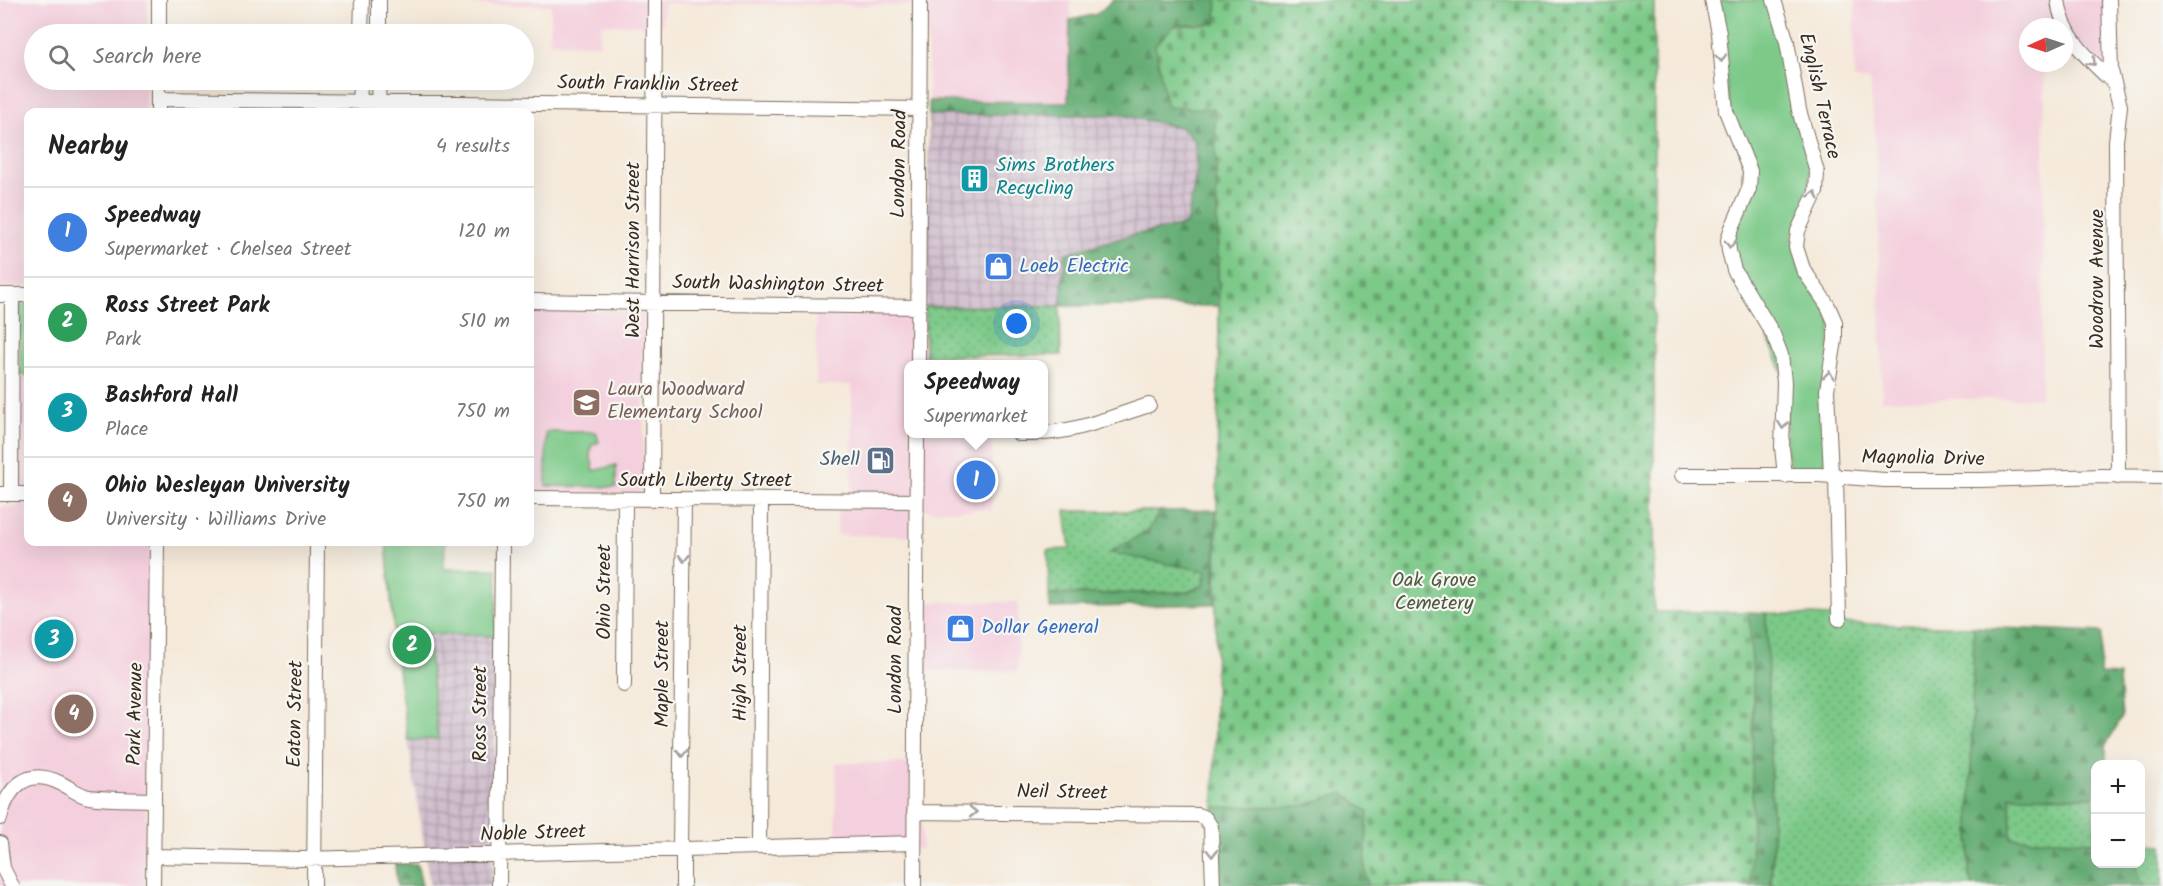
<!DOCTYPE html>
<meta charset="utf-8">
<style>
:root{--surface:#fff;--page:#f2f2f2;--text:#222;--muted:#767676;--line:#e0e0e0;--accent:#b5179e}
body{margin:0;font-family:Kalam,sans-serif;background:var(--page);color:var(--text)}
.controls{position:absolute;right:18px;bottom:18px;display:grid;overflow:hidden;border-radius:12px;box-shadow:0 6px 24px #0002}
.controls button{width:54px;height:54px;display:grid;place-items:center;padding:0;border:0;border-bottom:2px solid var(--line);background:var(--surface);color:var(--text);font:30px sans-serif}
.compass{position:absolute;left:2019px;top:18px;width:54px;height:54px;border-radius:50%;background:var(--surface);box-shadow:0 6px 24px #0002;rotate:267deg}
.you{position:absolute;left:1017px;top:324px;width:21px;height:21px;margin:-15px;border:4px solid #fff;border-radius:50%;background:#1a73e8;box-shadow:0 0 0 9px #1a73e833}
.badge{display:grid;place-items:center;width:39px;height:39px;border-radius:50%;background:var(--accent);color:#fff;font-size:20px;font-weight:700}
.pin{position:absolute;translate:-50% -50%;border:3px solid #fff;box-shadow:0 2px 6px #0006}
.popup{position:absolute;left:904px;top:360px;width:144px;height:78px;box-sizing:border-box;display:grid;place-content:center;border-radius:12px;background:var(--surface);filter:drop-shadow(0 2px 4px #0005);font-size:20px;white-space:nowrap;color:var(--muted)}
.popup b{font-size:22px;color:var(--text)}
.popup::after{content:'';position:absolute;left:50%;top:100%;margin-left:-12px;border:12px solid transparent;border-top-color:var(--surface)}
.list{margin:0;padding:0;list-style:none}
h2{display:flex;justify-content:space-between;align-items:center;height:78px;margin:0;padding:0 24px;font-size:26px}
h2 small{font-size:20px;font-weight:400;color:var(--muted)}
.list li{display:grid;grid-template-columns:39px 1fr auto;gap:18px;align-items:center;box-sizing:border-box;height:90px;padding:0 24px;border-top:2px solid var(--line)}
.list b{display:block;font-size:22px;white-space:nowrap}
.list p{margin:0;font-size:20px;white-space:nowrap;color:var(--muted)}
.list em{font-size:20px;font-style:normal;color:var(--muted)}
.icon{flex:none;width:33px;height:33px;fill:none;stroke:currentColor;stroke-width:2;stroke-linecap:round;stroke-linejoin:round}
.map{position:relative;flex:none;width:2163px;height:886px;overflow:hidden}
.search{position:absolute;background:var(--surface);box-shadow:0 6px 24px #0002;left:24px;top:24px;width:510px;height:66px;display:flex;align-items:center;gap:15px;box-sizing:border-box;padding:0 21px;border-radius:33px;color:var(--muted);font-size:22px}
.panel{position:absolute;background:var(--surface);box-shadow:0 6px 24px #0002;left:24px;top:108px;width:510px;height:438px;border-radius:12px}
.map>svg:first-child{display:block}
.built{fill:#f4cfdd}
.industrial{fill:url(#industrial-grid)}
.grass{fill:url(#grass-dots);stroke:#5c7a53;stroke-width:1.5}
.forest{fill:url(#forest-firs);stroke:#506c49;stroke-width:1.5}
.cemetery{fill:url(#cemetery-stones);stroke:#5c7a53;stroke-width:1.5}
.green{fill:#7cc988;stroke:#5c7a53;stroke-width:1.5}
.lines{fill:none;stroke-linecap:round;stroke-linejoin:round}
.minor-casing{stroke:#7c6d5f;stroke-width:16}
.minor{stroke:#fff;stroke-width:14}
.oneway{stroke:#a79f9a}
.labels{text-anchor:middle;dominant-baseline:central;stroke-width:4.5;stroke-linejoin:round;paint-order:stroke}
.street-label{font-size:20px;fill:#3b2a1e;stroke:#f6f6f2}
.culture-label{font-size:20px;fill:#0d838f;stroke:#f6f6f2;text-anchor:start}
.shop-label{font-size:20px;fill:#366cbe;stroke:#f6f6f2;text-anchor:start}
.education-label{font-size:20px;fill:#785e54;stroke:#f6f6f2;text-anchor:start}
.service-label{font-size:20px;fill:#4e5e75;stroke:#f6f6f2;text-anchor:end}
.park-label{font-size:20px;fill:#4e5a3e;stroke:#f6f6f2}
</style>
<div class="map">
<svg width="2163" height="886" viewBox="0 0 2163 886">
<defs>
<pattern id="industrial-grid" width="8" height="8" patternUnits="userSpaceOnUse" patternTransform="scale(1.5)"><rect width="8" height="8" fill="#d0bdcd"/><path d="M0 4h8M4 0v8" fill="none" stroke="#aa9aa6"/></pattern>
<pattern id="grass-dots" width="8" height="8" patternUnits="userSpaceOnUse" patternTransform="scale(1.5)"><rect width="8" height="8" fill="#7cc988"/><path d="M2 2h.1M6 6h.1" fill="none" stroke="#67a36f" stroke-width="1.8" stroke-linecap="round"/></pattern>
<pattern id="forest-firs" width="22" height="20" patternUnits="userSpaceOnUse" patternTransform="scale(1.5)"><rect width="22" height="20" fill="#65ad74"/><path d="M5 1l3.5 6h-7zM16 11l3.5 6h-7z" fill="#548d5f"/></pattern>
<pattern id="cemetery-stones" width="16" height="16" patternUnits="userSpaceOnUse" patternTransform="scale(1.5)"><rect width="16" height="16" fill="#7cc988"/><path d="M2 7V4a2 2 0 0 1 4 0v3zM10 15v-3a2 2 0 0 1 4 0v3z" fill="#67a36f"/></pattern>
</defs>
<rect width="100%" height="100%" fill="#f6f6f2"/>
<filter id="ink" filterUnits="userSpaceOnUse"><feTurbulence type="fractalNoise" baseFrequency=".0167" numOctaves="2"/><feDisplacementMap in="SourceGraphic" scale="12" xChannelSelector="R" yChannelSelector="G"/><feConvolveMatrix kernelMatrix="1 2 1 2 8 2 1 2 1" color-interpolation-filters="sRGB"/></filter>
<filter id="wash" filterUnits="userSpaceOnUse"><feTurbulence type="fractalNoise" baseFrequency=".008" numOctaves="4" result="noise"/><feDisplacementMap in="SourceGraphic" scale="24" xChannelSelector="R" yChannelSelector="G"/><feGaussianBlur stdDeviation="1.35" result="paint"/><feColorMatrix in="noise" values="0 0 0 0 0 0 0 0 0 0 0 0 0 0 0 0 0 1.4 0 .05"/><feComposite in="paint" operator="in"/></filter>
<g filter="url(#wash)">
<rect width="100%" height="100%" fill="#f5e9d9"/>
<path class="built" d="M0,0h147v34h-113v46h112l-1,32h-117v175h-28z
M465,0h606l-3,102 -139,-1 -2,-95 -263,-3 -2,23 -61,-2 -1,21 -50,-3 1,-37h-78z
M1855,0h257l3,65 -26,5 -25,-31v-12h-36v36h17l-4,335 -159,2 -5,-241 -7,-78 -16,-1z
M530,309l114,3 -1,181 -113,-1z
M816,312l109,1v51h-17v70l84,1v75h-70v26l-85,-1v-40l15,-1v-109h-36z
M20,375l8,1v166h122l-5,344h-145v-379h18z
M921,602h97v69h-97z
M836,763h86v86h-86z"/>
<path class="industrial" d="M929,115h193l61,13 12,14 2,30 -11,53 -49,9 -71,19 -6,53 -135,1z
M427,633l69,3 -3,250h-63l-22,-146 30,-2z"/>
<path class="grass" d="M1060,306l1,49 -136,1v-49z
M1065,511h95l-11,19 -38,22 95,19 -2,14 -16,7 -139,3 -1,-45 22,-1z
M1766,613l65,3 1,7 142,4 -5,247 4,12h-198l-4,-2 2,-34z
M2010,796l85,1v45l-84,-3z
M2141,844l22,1v41h-20l-8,-22h5z"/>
<path class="forest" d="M1113,0h104l-1,24 -42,2 41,83 4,197h-159l6,-53 71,-19 49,-9 11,-53 -2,-30 -12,-14 -61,-13h-193v-14l139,1 2,-82 27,-6z
M1216,510l-1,94 -165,4 -1,-13 139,-3 16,-7 2,-14 -96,-18 39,-23 11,-19z
M1749,612l17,1 7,237 -2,34 4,2h-24l2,-203z
M1974,627l128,5 -2,43 19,1 3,41 -16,28v19h-10l-1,33 -85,-1 1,42 84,4 1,22h39l8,22h-170l-4,-12z
M1342,793l26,18 -3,59 3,16h-153l-1,-79 88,-1z
M395,864h22l5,22h-25z"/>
<path class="cemetery" d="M1217,0h437v612h95l4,71 -2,203h-383l-3,-16 3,-59 -25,-18 -41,13 -88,1 5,-501 -4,-197 -48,-2 -12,-62 19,-19 42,-2z"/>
<path class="green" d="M1714,0h56l40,160v37l-18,39 39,85 -5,137 -3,12 -18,1 -15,-5 -5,-18 2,-65 -55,-130 2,-21 19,-38 -22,-75z
M19,305h9v71l-8,-1z
M546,432h50l3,10 -7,3 -2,8 4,18 22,-6v22l-70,-1z
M386,542h59l-1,27h53l-1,67 -69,-2 11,105 -30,1 -12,-85z"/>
</g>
<g filter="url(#ink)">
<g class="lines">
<defs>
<path id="minor" d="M1712,0l7,33 7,78 24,60 -1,18 -18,41 -3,10 1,11 5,19 39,64 8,21 3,27 -2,65 3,29
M1774,0l13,42 12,68 18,62 -1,20 -18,39 -2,16 7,22 25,37 7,16v18l-8,50 4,85
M2058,0c4,36 30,59 55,82
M2109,0l2,71 9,35 -4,35 2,336
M159,34v-34
M361,34l1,-34
M379,34v-34
M378,80l1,32
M158,99l762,10
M158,112v-32
M359,112l1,-32
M0,295h28
M530,301l389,6
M918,364l2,-364
M1044,433c36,-2 70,-17 105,-28
M1019,434h16
M1682,475h137l66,5h96l120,-4 62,1
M1836,475l3,144
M0,494h28
M11,494l1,-199
M530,498l386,3
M652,500l3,-500
M624,685l1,-186
M914,812l284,3 7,3 6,9 2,59
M0,818c8,-31 27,-51 60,-35 10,5 19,12 29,14 22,3 44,2 65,3
M0,843l3,25 9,18
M759,847l2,-347
M680,849l4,-349
M683,849v37
M153,856l149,3 612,-16
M153,886l4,-344
M314,886l3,-344
M499,886l3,-344
M914,886l3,-452"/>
</defs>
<use href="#minor" class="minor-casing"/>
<use href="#minor" class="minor"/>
</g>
<defs><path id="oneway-chevron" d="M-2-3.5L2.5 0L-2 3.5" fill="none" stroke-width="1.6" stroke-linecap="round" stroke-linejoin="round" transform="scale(1.5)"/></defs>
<g class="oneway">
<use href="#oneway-chevron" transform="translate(1721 58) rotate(85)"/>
<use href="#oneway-chevron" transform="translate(2092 62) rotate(46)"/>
<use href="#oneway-chevron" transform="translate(1814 195) rotate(-75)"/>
<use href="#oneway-chevron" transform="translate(1730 244) rotate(93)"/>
<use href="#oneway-chevron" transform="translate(1829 375) rotate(-83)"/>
<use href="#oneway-chevron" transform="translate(1783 425) rotate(94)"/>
<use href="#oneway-chevron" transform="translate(684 558) rotate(91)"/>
<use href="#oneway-chevron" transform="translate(682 753) rotate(91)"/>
<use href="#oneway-chevron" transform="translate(973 812)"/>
<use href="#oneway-chevron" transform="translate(1212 853) rotate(89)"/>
</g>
</g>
<defs>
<symbol id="building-square" viewBox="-11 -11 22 22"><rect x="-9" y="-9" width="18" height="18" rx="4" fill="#0f9aa8" stroke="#f6f6f2"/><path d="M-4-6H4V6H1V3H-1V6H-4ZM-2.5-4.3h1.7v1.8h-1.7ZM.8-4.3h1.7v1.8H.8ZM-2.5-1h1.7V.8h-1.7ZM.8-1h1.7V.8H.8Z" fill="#fff"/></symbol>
<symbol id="shop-square" viewBox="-11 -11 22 22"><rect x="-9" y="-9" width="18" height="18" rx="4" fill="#3f7fe0" stroke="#f6f6f2"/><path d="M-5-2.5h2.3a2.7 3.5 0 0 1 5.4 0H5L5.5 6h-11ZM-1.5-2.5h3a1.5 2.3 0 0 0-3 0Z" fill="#fff"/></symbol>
<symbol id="school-square" viewBox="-11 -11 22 22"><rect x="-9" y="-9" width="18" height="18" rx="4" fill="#8d6e63" stroke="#f6f6f2"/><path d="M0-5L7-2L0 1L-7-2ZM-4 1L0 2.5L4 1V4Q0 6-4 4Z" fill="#fff"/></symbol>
<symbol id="fuel-square" viewBox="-11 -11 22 22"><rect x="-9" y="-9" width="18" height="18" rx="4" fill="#5c6f8a" stroke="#f6f6f2"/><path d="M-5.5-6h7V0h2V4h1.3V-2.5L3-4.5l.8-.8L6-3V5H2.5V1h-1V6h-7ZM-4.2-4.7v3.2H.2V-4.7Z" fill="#fff"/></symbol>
</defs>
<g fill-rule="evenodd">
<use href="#building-square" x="958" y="162" width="33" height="33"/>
<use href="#shop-square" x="982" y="250" width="33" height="33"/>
<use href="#school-square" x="570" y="386" width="33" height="33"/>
<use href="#fuel-square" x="864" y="444" width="33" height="33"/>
<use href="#shop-square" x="944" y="612" width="33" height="33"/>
</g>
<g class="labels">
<g class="street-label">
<text transform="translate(648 85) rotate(1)">South Franklin Street</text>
<text transform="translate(1819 96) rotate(77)">English Terrace</text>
<text transform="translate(900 164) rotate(-89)">London Road</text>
<text transform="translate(634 250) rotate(-90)">West Harrison Street</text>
<text transform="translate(2098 279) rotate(-90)">Woodrow Avenue</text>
<text transform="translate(778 285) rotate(1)">South Washington Street</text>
<text transform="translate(1923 459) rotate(1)">Magnolia Drive</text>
<text x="705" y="481">South Liberty Street</text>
<text transform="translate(605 592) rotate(-90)">Ohio Street</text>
<text transform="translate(896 660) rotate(-90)">London Road</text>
<text transform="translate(741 673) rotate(-90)">High Street</text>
<text transform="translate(663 674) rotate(-90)">Maple Street</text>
<text transform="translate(136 714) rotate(-89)">Park Avenue</text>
<text transform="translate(296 714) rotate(-89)">Eaton Street</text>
<text transform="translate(481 714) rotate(-90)">Ross Street</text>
<text transform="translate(1062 793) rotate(1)">Neil Street</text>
<text transform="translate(533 834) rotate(-2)">Noble Street</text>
</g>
<g class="culture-label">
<text x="996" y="166">Sims Brothers<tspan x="996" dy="23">Recycling</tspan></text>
</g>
<g class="shop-label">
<text x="1019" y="267">Loeb Electric</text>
<text x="981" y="628">Dollar General</text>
</g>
<g class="education-label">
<text x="607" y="390">Laura Woodward<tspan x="607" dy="23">Elementary School</tspan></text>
</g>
<g class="service-label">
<text x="860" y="460">Shell</text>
</g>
<g class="park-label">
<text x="1434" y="581">Oak Grove<tspan x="1434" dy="23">Cemetery</tspan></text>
</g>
</g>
</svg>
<div class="controls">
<button>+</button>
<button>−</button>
</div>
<svg class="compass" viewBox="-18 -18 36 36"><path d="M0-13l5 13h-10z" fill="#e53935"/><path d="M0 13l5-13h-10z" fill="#767676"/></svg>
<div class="you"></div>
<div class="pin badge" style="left:976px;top:480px;background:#3f7fe0">1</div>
<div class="popup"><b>Speedway</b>Supermarket</div>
<div class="pin badge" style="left:412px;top:645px;background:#2e9e5b">2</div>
<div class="pin badge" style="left:54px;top:639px;background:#0f9aa8">3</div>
<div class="pin badge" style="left:74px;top:714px;background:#8d6e63">4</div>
<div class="search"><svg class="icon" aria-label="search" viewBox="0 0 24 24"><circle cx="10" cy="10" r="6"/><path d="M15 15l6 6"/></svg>Search here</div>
<section class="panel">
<h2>Nearby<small>4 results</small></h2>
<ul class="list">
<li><span class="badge" style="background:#3f7fe0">1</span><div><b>Speedway</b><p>Supermarket · Chelsea Street</p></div><em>120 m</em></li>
<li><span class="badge" style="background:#2e9e5b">2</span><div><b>Ross Street Park</b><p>Park</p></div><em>510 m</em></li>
<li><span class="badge" style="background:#0f9aa8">3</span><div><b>Bashford Hall</b><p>Place</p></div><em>750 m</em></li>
<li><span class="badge" style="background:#8d6e63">4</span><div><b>Ohio Wesleyan University</b><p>University · Williams Drive</p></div><em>750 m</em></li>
</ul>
</section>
</div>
